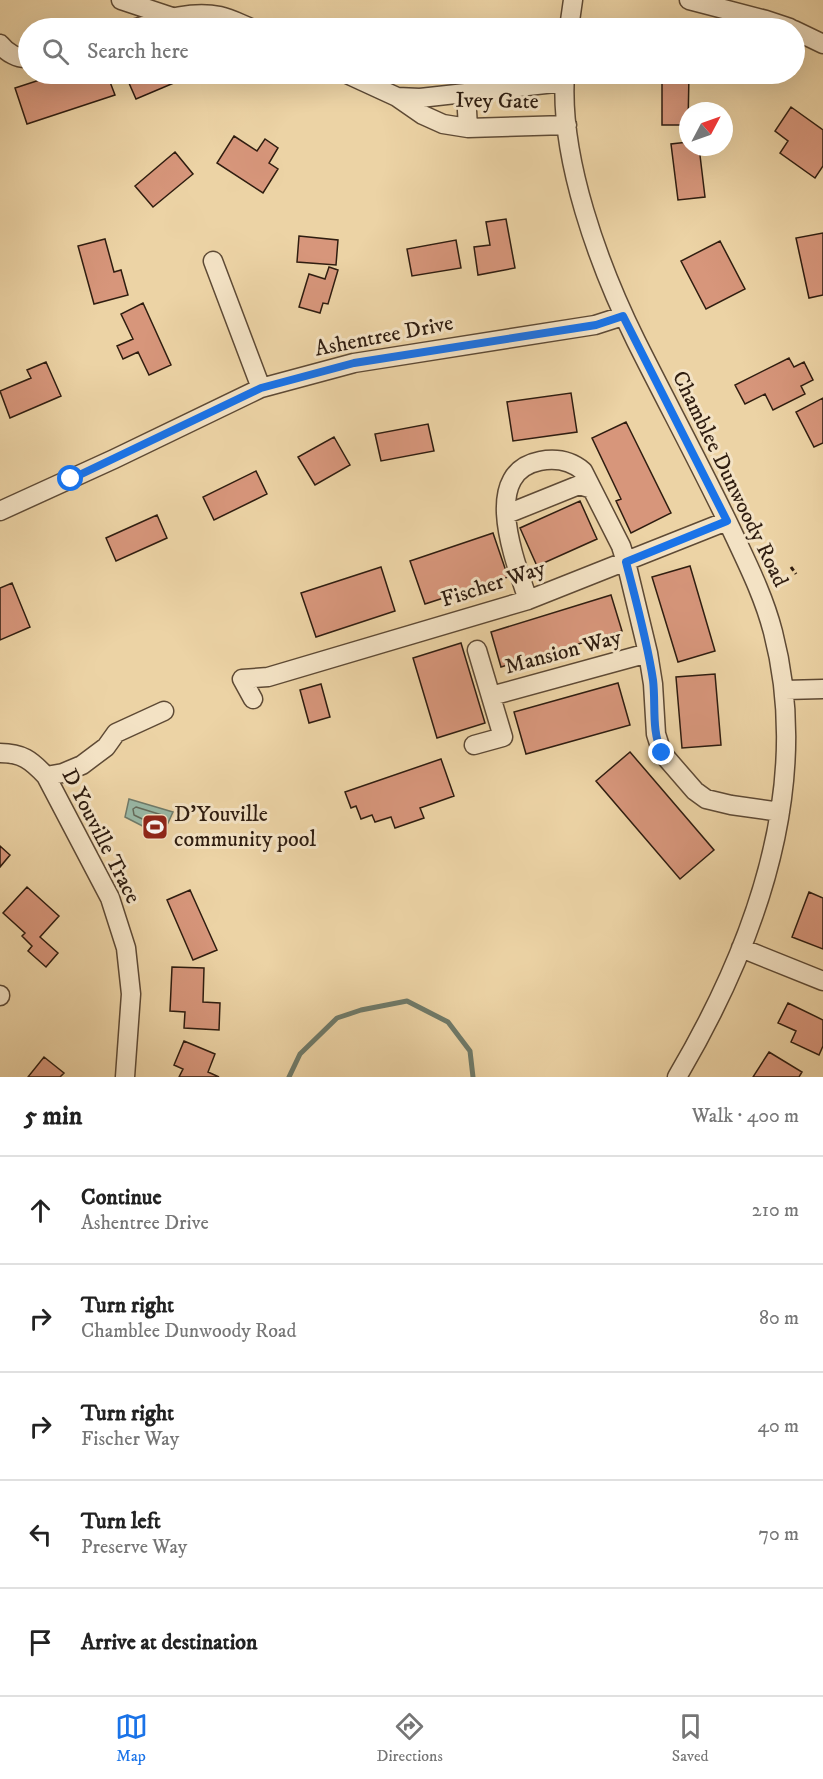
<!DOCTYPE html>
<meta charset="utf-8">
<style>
:root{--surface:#fff;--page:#f2f2f2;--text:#222;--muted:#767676;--line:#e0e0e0;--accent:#1a73e8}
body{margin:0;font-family:"IM FELL DW Pica",serif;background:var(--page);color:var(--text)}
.compass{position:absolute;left:679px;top:102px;width:54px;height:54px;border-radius:50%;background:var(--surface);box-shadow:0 6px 24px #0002;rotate:49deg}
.stop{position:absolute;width:18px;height:18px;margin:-14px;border:4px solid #1a73e8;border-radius:50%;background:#fff}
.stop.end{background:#1a73e8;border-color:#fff;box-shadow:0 2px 6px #0008}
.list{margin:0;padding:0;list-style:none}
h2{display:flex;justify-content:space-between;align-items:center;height:78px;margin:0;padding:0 24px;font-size:26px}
h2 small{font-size:20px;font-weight:400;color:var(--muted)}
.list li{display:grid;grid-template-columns:39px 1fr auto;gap:18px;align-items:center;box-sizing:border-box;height:108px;padding:0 24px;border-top:2px solid var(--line)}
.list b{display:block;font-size:22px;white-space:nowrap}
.list p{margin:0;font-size:20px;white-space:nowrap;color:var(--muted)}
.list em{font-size:20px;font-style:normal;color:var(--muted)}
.icon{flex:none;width:33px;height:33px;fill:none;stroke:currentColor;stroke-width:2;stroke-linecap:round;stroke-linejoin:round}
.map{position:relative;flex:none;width:823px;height:1077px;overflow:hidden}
.search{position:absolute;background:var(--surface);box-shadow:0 6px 24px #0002;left:18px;right:18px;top:18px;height:66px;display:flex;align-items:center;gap:15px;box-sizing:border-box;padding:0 21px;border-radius:33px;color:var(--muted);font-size:22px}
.sheet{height:618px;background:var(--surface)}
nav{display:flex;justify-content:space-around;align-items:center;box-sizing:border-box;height:84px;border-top:2px solid var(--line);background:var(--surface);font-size:16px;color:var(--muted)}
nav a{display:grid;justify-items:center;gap:3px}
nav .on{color:var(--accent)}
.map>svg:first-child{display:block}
.water{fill:#99b8a5;stroke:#6f7a69;stroke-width:1.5}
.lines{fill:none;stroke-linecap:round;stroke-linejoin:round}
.shore{stroke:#646a5a;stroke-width:1.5}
.stream{stroke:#6f7a69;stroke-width:5}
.building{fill:#d7967b;stroke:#2f1d10;stroke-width:1.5}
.minor-casing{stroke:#5e4a35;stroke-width:21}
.path{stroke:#2f1d10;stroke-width:3;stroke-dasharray:4.5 3;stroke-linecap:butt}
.minor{stroke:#f3e2c4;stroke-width:18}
.route{stroke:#1a73e8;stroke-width:8}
.labels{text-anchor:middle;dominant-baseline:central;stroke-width:6;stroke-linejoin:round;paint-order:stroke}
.street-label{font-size:22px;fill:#2f1d10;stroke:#f3e2c4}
.poi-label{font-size:22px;fill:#2f1d10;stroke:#f3e2c4;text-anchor:start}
</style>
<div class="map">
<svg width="823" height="1077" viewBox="0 0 823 1077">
<rect width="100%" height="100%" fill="#ecd3a5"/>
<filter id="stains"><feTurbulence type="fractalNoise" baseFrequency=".00333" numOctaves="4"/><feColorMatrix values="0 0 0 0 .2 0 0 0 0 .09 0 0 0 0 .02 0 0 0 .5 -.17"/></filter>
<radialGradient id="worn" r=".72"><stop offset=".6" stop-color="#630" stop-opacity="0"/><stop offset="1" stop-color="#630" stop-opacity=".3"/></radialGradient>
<path class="water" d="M129,799l44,13 -11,24 -37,-19z"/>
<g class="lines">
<path class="shore" d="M136,807l26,8 1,3 -3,7 -3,1 -23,-11 -1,-6z"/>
<path class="stream" d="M289,1077l11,-23 37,-36 24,-8 46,-9 41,21 22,29 3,26"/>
</g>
<path class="building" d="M58,74h49l8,21 -88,29 -12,-36z
M125,74h70l-59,25z
M662,74h27l-1,51h-26z
M791,107l32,23v36l-8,12 -35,-25 8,-12 -13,-10z
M234,136l23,15 8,-12 13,9 -9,15 9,6 -15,24 -46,-30z
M688,142v5h11l6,50 -27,3 -7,-56z
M175,152l18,22 -40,33 -18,-21z
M506,219l9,49 -37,7 -4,-28 16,-2 -4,-23z
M823,233v62l-14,3 -13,-60z
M299,236l39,4 -2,25 -39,-3z
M105,239l9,33 7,-2 7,25 -34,9 -16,-58z
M456,240l5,28 -49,8 -5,-27z
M720,241l25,48 -39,20 -25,-48z
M329,267l9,3 -10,34 -5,-1 -3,10 -21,-6 10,-33 16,5z
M143,303l28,62 -22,10 -11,-23 -15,7 -6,-13 16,-7 -12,-25z
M789,358l5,9 10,-5 9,18 -12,6 4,8 -32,16 -8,-16 -20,10 -10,-19z
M46,362l15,34 -51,22 -10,-27 31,-13 -4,-8z
M571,393l6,39 -64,9 -6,-39z
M823,398v45l-9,4 -18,-35z
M626,422l45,91 -40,20 -15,-32 5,-2 -29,-61z
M428,424l6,27 -53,10 -6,-27z
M334,437l16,28 -35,20 -17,-28z
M256,471l11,23 -53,26 -11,-23z
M580,501l17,38 -60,27 -17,-38z
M157,515l10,23 -51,23 -10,-23z
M493,533l15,44 -83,27 -15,-43z
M690,566l25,85 -37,11 -26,-85z
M381,567l14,44 -79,26 -15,-44z
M12,583l18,44 -30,13v-52z
M611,595l11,36 -121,36 -10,-35z
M461,643l24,80 -48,15 -24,-80z
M715,674l6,71 -39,3 -6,-71z
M618,683l12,42 -104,29 -12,-42z
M321,684l9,33 -21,6 -9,-33z
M630,752l84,98 -34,29 -84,-98z
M441,759l13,37 -34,12 4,10 -29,10 -4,-11 -16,5 -3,-7 -11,4 -5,-13 -5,2 -6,-16z
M0,846l10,9 -10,12z
M27,887l32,29 -19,21 18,16 -12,14 -18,-16 4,-5 -10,-10 3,-3 -22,-20z
M190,890l27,60 -24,10 -26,-60z
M809,892l14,6v51l-31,-12z
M172,967l32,1 -1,34 17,1 -1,27 -35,-2 1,-16 -15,-1z
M788,1003l35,17v26l-4,9 -28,-13 5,-11 -18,-8z
M184,1041l31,13 -7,18 11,5h-40l4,-8 -9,-4z
M769,1052l33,20 -3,5h-46z
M44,1057l20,16 -4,4h-32z"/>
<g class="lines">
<defs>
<path id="minor" d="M121,0l51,17
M689,0l77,20 24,8
M136,28c26,-8 55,-18 84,-12 10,2 21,8 31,12
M569,28l4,-28
M794,30l29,14
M0,44c7,9 18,15 28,14
M347,74l50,23 26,18 20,9 25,4 99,-3
M565,74c-6,84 34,192 71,267 32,64 66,127 97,192 15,32 31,64 40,99 40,154 -18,313 -96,445
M466,93l2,35
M397,97l23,1 144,-16
M213,261l48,127
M0,511l114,-52 147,-71 93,-25 241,-38 28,-9
M507,514l72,-29 13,4
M528,600c-12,-37 -49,-127 12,-139 16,-3 30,-1 43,10l38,75 5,16 22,91 5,31 3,50 6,19 33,38 11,8 25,6 49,7
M785,690l38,-1
M491,696l157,-43
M253,699l-11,-20 26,-2 260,-77 199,-79
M474,745l29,-8 -26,-87
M0,753c22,0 31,7 46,23l64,122 16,50 5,46 -6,83
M46,776l17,-3 19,-8 24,-18 10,-14 48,-22
M741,948l82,33
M0,995v1"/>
</defs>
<use href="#minor" class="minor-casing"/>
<path class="path" d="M791,567l5,7"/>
<use href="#minor" class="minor"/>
</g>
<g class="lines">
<path class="route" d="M71,479l190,-91 93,-25 242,-38 27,-9 104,205 -101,41c10,39 21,78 27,118 3,24 -2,51 9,73"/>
</g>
<defs>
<symbol id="stadium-square" viewBox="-11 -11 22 22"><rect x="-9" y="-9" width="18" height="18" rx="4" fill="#8f2418" stroke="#f3e2c4"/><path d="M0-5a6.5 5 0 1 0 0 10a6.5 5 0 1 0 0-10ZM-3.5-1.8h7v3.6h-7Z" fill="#fff"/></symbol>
</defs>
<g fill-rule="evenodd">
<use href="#stadium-square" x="140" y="812" width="30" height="30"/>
</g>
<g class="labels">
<g class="street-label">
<text transform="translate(497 101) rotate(1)">Ivey Gate</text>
<text transform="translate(384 336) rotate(-11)">Ashentree Drive</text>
<text transform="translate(730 479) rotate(64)">Chamblee Dunwoody Road</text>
<text transform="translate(493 584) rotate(-18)">Fischer Way</text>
<text transform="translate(563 652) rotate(-15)">Mansion Way</text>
<text transform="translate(101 836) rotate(63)">D Youville Trace</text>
</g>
<g class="poi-label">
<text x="174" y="814">D'Youville<tspan x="174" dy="25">community pool</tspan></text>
</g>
</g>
<rect width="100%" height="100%" filter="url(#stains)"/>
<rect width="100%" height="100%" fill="url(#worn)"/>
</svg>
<svg class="compass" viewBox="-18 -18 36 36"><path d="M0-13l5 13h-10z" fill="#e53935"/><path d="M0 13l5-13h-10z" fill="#767676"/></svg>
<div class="stop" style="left:71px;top:479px"></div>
<div class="stop end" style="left:662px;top:753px"></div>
<div class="search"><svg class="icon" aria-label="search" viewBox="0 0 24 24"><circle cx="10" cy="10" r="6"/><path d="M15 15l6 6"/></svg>Search here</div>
</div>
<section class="sheet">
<h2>5 min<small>Walk · 400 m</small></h2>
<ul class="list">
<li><svg class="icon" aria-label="ahead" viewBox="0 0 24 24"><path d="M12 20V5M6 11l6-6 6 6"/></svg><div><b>Continue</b><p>Ashentree Drive</p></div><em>210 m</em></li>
<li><svg class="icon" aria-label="right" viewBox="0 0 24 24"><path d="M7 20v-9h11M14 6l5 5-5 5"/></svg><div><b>Turn right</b><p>Chamblee Dunwoody Road</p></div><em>80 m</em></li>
<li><svg class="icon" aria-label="right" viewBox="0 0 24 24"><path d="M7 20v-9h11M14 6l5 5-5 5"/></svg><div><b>Turn right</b><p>Fischer Way</p></div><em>40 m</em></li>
<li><svg class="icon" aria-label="left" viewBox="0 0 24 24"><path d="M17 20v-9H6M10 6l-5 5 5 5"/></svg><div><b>Turn left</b><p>Preserve Way</p></div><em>70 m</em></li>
<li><svg class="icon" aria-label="arrive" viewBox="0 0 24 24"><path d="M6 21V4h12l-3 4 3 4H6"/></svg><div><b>Arrive at destination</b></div></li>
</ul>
</section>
<nav>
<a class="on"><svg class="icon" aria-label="map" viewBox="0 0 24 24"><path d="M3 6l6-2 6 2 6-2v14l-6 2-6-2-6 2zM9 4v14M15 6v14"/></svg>Map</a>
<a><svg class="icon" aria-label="directions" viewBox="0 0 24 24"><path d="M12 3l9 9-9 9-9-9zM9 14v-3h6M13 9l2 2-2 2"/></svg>Directions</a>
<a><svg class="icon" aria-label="saved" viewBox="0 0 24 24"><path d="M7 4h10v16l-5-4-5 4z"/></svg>Saved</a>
</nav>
